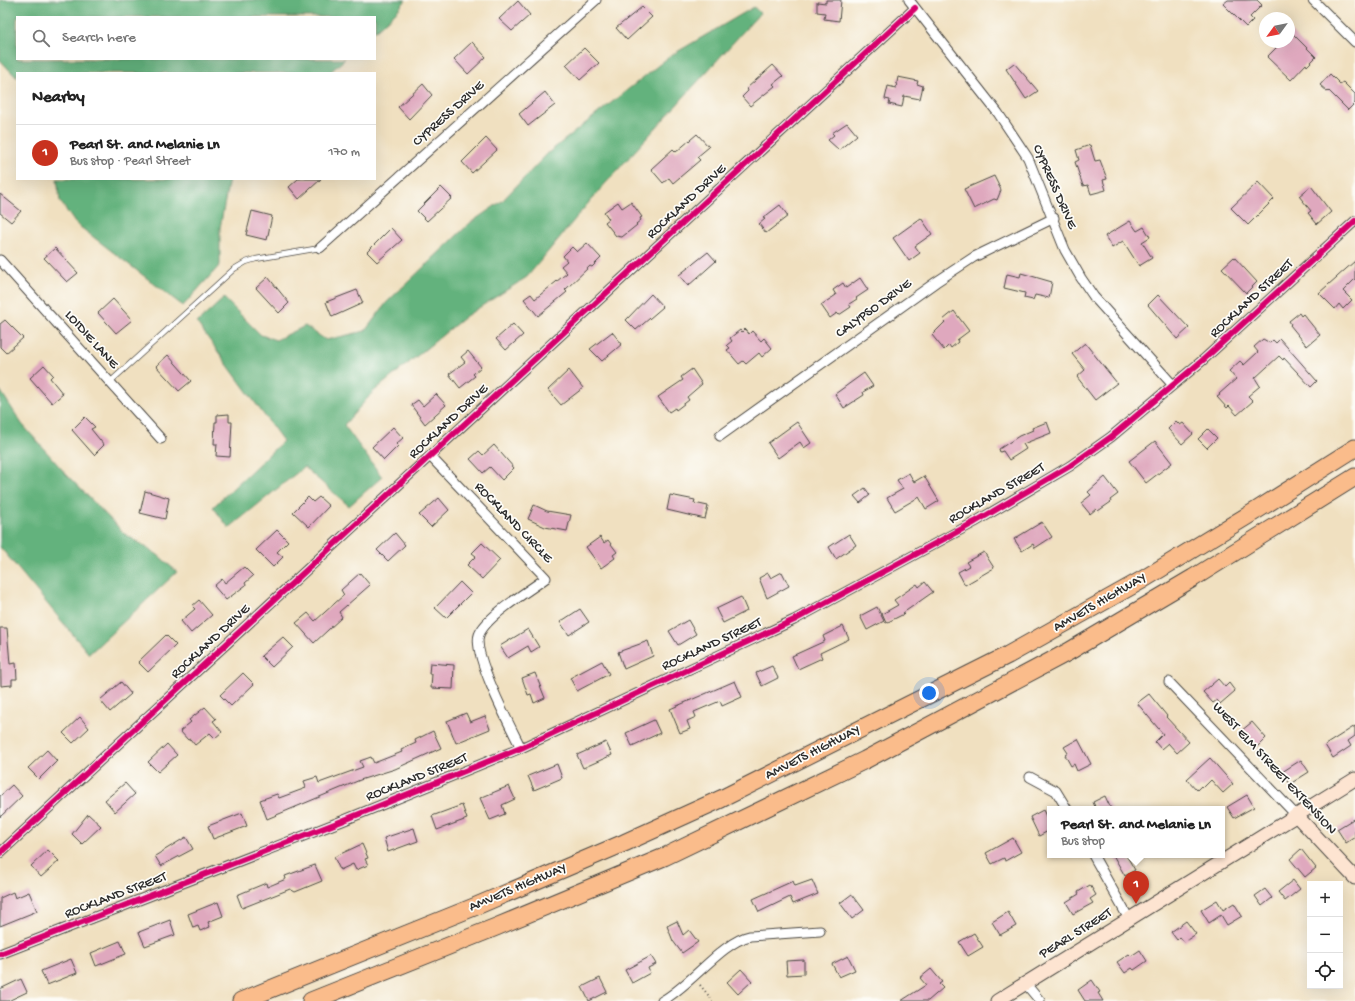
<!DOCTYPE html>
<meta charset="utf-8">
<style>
:root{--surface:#fff;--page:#f2f2f2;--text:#222;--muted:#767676;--line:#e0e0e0;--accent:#c8321e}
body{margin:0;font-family:"Gochi Hand",sans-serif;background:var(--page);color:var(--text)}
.controls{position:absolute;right:12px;bottom:12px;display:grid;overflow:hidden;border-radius:0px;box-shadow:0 4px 16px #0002}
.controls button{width:36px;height:36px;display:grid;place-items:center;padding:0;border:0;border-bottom:1px solid var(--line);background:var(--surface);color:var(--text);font:20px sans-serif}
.compass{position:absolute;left:1259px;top:12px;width:36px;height:36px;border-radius:50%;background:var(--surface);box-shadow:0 4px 16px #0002;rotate:237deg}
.you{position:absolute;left:929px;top:693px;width:14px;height:14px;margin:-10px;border:3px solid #fff;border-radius:50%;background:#1a73e8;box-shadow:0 0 0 6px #1a73e833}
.badge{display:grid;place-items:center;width:26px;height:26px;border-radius:50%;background:var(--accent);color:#fff;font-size:13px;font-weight:700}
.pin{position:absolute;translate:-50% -33px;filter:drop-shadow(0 1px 2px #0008)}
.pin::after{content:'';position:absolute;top:21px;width:14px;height:12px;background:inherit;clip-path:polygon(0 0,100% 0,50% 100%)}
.popup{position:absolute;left:1047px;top:806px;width:178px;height:52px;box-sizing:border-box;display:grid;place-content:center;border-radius:0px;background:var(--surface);filter:drop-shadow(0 1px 3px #0005);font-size:13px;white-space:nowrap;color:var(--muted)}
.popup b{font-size:15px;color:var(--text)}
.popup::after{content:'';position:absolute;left:50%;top:100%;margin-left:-8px;border:8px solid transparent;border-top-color:var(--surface)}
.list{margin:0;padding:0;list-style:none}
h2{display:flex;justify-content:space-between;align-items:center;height:52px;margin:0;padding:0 16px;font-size:17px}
h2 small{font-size:13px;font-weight:400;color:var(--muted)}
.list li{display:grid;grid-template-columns:26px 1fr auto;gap:12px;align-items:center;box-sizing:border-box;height:56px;padding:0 16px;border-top:1px solid var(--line)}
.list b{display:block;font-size:15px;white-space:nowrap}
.list p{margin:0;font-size:13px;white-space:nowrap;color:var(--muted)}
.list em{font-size:13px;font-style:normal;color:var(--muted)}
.icon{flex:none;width:22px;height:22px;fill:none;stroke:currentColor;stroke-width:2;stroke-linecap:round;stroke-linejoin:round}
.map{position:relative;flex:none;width:1355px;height:1001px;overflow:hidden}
.search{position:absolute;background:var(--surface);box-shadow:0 4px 16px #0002;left:16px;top:16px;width:360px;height:44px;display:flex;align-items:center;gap:10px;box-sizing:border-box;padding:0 14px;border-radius:0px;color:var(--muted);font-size:15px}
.panel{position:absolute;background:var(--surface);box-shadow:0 4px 16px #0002;left:16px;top:72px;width:360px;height:108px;border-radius:0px}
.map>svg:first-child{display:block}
.forest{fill:#63b27d;stroke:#476e54}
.building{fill:#dfa8be}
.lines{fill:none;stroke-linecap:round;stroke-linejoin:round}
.lane-casing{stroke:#494641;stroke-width:6}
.street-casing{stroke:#494641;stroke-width:11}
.secondary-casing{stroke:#494641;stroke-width:15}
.highway-casing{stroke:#494641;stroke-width:19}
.path{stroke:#494641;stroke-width:2;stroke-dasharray:1 3;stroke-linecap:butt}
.lane{stroke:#fff;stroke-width:4.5}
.street{stroke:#fff;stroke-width:9}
.secondary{stroke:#fde4d1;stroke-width:13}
.highway{stroke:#fabc8b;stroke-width:17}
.cycleway-casing{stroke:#fdfcf7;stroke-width:8}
.cycleway{stroke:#d6006c;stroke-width:6}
.labels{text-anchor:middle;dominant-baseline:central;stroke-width:3.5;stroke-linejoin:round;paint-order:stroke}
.street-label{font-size:14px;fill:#2b2b2b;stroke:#fdfcf7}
</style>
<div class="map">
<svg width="1355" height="1001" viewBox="0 0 1355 1001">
<rect width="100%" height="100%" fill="#fdfcf7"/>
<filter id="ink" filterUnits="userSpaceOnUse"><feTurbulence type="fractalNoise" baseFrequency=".025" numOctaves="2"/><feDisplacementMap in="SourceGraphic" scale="8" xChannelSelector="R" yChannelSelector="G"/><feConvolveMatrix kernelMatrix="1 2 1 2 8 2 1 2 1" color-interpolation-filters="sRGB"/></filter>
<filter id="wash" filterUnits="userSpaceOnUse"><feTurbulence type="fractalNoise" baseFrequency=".012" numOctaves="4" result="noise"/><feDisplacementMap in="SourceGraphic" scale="16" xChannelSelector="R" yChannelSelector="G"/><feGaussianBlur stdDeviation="0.9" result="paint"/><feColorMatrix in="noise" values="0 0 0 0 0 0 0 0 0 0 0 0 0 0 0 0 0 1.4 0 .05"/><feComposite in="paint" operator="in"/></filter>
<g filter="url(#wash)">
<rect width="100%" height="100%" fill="#f0e0c0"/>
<path class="forest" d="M0,0h406l-9,11 -22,20v-14h-358v42h328l-16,14h-312v5l-17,-18z
M754,7l6,6 -165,182 -68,82 -61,39 -93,76 -29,33 38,52 -33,29 -45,-39 -75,61 -16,-21 70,-66 -86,-118 27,-25 37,37 15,5 29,-14 21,14 39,-9 22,-29 83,-79 32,-22 46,-48 122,-97z
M57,179h172l-9,49v37l-37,41 -108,-83 -15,-22z
M0,390l22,34 44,50 59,60 33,21 19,17 -88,82 -89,-107z"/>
<g id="blocks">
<path class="building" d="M826,0h15l-2,21 -15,-2 1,-6 -8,-1v-10l9,1z
M1228,0h29l5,5 -12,12 3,3 -7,7 -23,-23z
M518,1l12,14 -18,16 -13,-12z
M642,7l10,10 -25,23 -11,-12z
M1289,30l27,27 -9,9 -1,-2 -15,16 -24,-23 15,-15h7z
M472,42l14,15 -18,17 -14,-15z
M584,48l15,15 -19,17 -14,-15z
M1014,63l24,28 -12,8 -20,-30z
M773,65l10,11 -10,8 2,2 -25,20 -8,-9 6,-6 -1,-3z
M1330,74l10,10 3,-2 12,12v9l-7,7 -19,-19 -1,1 -8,-7z
M898,77l20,4 -1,3 6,2 -3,13 -16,-3 -2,11 -13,-3 1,-4 -5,-1 3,-13 8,2z
M423,84l9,11 -23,24 -11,-12z
M545,92l10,13 -27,21 -9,-12z
M847,123l10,12 -18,15 -11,-10 6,-5 -2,-2z
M697,134l12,13 -12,10 3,3 -27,23 -4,-5 -6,5 -12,-14 22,-20 3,3z
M486,138l11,12 -25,23 -10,-11z
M1090,145l5,16 5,-1 7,19 -4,1 3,10 -15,4 -3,-9 -5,1 -8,-24 4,-2 -3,-10z
M994,176l7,14 -4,10 -3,-1 -20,10 -10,-20z
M298,179h23l-22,20 -10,-12z
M1258,182l16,17 -26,26 -17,-17z
M1311,186l20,26 -14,12 -9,-11 3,-2 -12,-15z
M441,187l11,11 -25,23 -10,-10z
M0,194l21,17 -10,11 -11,-9z
M618,202l4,6 9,-6 11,15 -2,1 1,2 -5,4 1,1 -15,12 -6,-1 -11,-14 4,-3 -5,-7z
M780,205l8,11 -22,17 -7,-9 6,-5 -2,-1z
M252,211l20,5 -5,24 -21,-5z
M921,218l11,16 -17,12 5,7 -11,8 -16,-23z
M1130,221l7,10 7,-4 6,10 -8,5 10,16 -13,8 -16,-25 -11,7 -7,-12z
M391,228l11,12 -25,22 -10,-10z
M587,243l14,15 -9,9 -2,-1 -25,24 2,2 -29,24 -14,-17 7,-5 4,5 32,-26 -6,-7 6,-5 -4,-5 9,-9 5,5z
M55,248l23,25 -11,9 -23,-24z
M708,252l8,9 -28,25 -9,-11z
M1234,257l23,25 -11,11 -24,-25z
M1355,261v18l-12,12 9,9 -9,9 -4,-5 -4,5 -16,-16z
M1021,273l31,9 -3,16 -14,-3 -2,5 -9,-2 1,-5 -21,-5 3,-14 13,3z
M268,277l21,26 -10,10 -23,-25z
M860,278l8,12 -12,8 1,1 -8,5 2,3 -12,8 -2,-2 -7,5 -9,-13 15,-10 -3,-5 10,-7 3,5z
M357,290l6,13 -31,14 -6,-15z
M651,294l12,13 -27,23 -10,-10z
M1158,295l31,33 -12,11 -29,-34z
M113,299l19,21 -16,13 -18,-20z
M954,311l15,20 -12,9 1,2 -7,6 -2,-3 -5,5 -12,-15 13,-13 -2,-2z
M1299,313l2,3 2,-2 17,21 -13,11 -17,-21 1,-1 -2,-3z
M5,320l18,18 -17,15 -6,-6v-23z
M513,324l10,11 -17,15 -10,-11z
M745,329l4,5 3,-3 9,10 3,-3 8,10 -10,9 -3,-4 -13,11 -3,-3 -4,3 -12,-14 3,-2 -3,-3 5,-4 -2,-3 10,-8 2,2z
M612,332l10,12 -20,17 -12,-12z
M1263,339l7,4 3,-3 3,3 4,-4 37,42 -6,6 -27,-29 -1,2 -4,-4 -24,22 5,8 -12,10 5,5 -16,14 -8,-9 -2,2 -10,-11 3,-2 -1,-1 17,-15 -7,-8 11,-10 4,4 14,-13 -4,-5z
M1085,343l32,40 -22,17 -18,-23 8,-7 -13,-16z
M468,351l13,16 -8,7 2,2 -15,12 -11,-14 16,-12 -4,-5z
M168,355l23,26 -12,10 -23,-25z
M44,365l9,10 -3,3 13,16 -11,9 -22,-25z
M692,369l10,15 -15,13 2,3 -13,10 -1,-2 -6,4 -11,-15 25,-17 -2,-3z
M569,370l14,18 -22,17 -13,-15z
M864,373l9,13 -10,6 1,3 -20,13 -9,-14z
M436,394l10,11 -21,19 -14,-19 7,-5 5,6z
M229,414v8h3l-2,35 -14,-1 1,-12h-3l1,-22h2v-7z
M85,417l10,10 -4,2 13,16 -10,10 -22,-25z
M1176,421l4,4 3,-2 10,11 -11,10 -14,-15z
M797,422l14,21 -7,5 -4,-6 -22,16 -10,-15z
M1047,422l4,11 -28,11 3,5 -17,11 -6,-9 -3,1 -1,-3 20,-13 14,-6 -1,-2z
M393,427l10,11 -7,6 2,2 -14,14 -12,-13z
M1208,429l9,9 -10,10 -9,-9z
M1155,441l17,22 -26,20 -17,-22z
M494,445l20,23 -12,12 -12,-13 -7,6 -13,-14 9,-8 4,4z
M909,473l5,9 10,-6 15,25 -13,8 -7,-12 -24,14 -8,-13 16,-9 -6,-9z
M1105,477l13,17 -8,6 1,2 -13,9 -2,-2 -6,5 -9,-11 10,-8 -3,-3z
M865,488l5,7 -10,8 -6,-7z
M145,491l24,7 -4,21 -25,-6z
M670,495l25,5 -1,3 14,3 -3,13 -38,-9z
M308,497l5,5 6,-5 10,9 -20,21 -16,-15z
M439,498l10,12 -18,17 -12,-12z
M534,505l13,6 24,4 -4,16 -22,-4 -17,-8z
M1042,522l10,15 -17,11 -2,-4 -11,7 -8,-12z
M277,530l11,11 -11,11 6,5 -10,10 -17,-17z
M395,533l10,12 -17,16 -11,-11z
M849,534l7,11 -20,14 -7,-12z
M600,537l4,6 4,-3 9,12 -4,3 2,3 -14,10 -15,-21z
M482,543l18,17 -18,19 -15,-14 9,-9 -4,-3z
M984,552l10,16 -29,17 -7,-13 11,-6 -3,-4z
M244,567l9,9 -8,7 1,2 -20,15 -12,-14 8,-7 3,4z
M782,572l7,14 -22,12 -8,-20 9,-5 3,5z
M360,573l10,12 -31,27 3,5 -28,26 -18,-20 12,-10 7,8 29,-26 -3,-5z
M460,582l11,11 -25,25 -11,-10z
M925,582l8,10 -30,21 1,1 -18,9 -4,-9 16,-9 -4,-5 23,-16 2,3z
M741,597l6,14 -24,12 -7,-14z
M199,600l13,15 -21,18 -10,-12 14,-12 -3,-3z
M877,607l7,14 -17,9 -7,-14z
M580,609l9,13 -20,13 -9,-13z
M688,620l8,14 -18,11 -9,-14z
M843,626l6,13 -29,14 2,5 -24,11 -6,-13 33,-15 -2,-5z
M0,628h7l3,36 6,-1 1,16h-5v6l-11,1z
M528,629l11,18 -8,5 -3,-6 -20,12 -8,-12z
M166,635l10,10 -28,27 -10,-10z
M283,637l10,10 -21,20 -11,-11z
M648,641l5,15 -29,13 -6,-17z
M602,661l7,13 -32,17 -7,-13z
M430,663l24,2 -1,24 -22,-1 1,-14h-3z
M772,666l6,12 -16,8 -6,-13z
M243,673l11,11 -23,22 -11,-11z
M535,673l10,25 -11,5 -3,-9 -3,1 -6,-17z
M1218,679l7,8 4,-4 6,8 -15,13 -3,-4 -4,3 -10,-11z
M735,681l7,16 -20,9 -2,-5 -26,11 2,5 -9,4 3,8 -10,4 -10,-24z
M121,682l10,12 -21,18 -10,-12z
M1149,694l18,22 -1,1 23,25 -12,11 -9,-10 -7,6 -6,-7 8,-8 -26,-31z
M205,707l11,12 -3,2 9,11 -7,6 -5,-5 -15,12 -5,-6 -2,1 -8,-9 11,-9 -2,-2z
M466,713l4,9 15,-6 5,13 -34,14 -9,-22z
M80,717l9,11 -16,15 -10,-10z
M654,720l6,13 -28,13 -6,-13z
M1252,722l14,16 -10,10 -15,-17z
M1355,726v10l-7,5 3,5 -18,12 -8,-13z
M433,731l8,17 -46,21 -35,11 -93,39 -7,-19 17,-6 2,4 27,-10 -2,-7 13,-4 2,6 44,-16 -3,-6 11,-4 3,6 28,-11 -1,-2 15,-7 -1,-3z
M1078,739l13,25 -14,7 -3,-7 -3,2 -6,-11 3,-2 -4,-6z
M606,742l6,13 -29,13 -6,-13z
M167,744l10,11 -19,17 -10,-10z
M47,750l10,11 -18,18 -11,-11z
M1210,758l23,26 -10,9 -12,-13 -8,8 -2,-2 -4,4 -10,-11z
M1301,760l8,12 -19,12 -8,-12z
M557,764l5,14 -28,12 -6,-14z
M125,783l10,11 -20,18 -10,-12z
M12,785l10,11 -22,21v-21z
M509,786l6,13 -13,6 3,9 -15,6 -10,-22z
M1247,795l7,12 -20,11 -7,-11z
M1105,796l6,13h-15l-3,-7z
M462,805l5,14 -30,11 -5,-14z
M1043,810l7,14v6l-11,6 -9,-19z
M242,813l5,13 -34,13 -5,-13z
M88,814l13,12 -19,18 -10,-10z
M1355,818v19l-9,6 -9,-14z
M414,828l4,13 -30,11 -4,-14z
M186,837l7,12 -32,17 -6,-10z
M1013,838l8,14 -16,9 -1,-3 -12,6 -6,-11z
M362,844l6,14 -3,1 3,6 -12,5 -3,-6 -13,6 -6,-13z
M1301,849l15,19 -11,9 -15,-18z
M48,850l11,11 -18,16 -10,-11z
M1113,855h13l9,15 -10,6z
M315,865l7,16 -27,11 -5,-3 -5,2 -43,17 -5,-13 29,-12 1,4 19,-8 -1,-3z
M812,880l6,14 -25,10 -3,-7 -31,15 -6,-13 40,-18 2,5z
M1293,880l7,9 -15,12 -7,-9z
M1090,885l6,10 -6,4 3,4 -20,11 -7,-12 13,-8 -1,-2z
M1265,889l7,9 -10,8 -7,-10z
M13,892l2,6 14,-6 8,19 -37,15v-28z
M852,894l12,16 -12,9 -12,-16z
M1217,900l6,10 11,-7 8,13 -15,9 -6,-10 -12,8 -8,-13z
M218,902l5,14 -15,6 2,5 -10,4 -2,-5 -5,2 -5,-14z
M1008,912l8,14 -16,9 -8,-13z
M170,920l5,15 -30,11 -6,-14z
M677,921l6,14 6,-5 9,12 -16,11 -9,-12 -6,-15z
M1186,921l10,13 -12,8 -4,-5 -3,3 -6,-8z
M974,933l9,14 -15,9 -9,-14z
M120,941l6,13 -30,12 -5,-13z
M1140,950l7,11 -13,9 -2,-2 -7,5 -8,-11 12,-8 2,2z
M651,956l5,8 -8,4 2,5 -18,10 -7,-13z
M848,956l7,14 -16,7 -7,-13z
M71,959l6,14 -30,12 -6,-14z
M804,960v14l-17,1 -1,-14z
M741,969l11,12 -14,13 -11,-12z
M931,969l11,13 -3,2 4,4 -15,13h-27l25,-16 -6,-7z
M600,978l7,14 -18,9 -7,-14z
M21,979l6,13 -19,9h-8v-12z
M1092,980l8,12 -2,1 5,8h-18l-7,-11z"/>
</g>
</g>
<g filter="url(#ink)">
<use href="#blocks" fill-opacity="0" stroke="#494641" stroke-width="1"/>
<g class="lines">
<defs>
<path id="lane" d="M110,382l124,-113 12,-7 10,-3 64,-11"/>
<path id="street" d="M909,0l89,113 30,45 37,92 16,28 13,19 78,87
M1313,0l42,42
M320,248l276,-248
M0,260l161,179
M720,436l216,-154 38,-25 80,-39
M430,456l116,122c-16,12 -60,38 -67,57 -7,19 32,93 42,113
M1169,682l127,133
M1030,777l26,14 11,18
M0,853l915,-845
M1093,855l36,64
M0,954l342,-133 179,-73 273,-128 181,-98 95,-56 41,-29 92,-77 152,-139
M1025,983l15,18
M662,1001c29,-16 60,-59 88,-65l70,-5"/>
<path id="secondary" d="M1296,815l59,63
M997,1001l358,-222"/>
<path id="highway" d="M241,1001l233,-94 150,-64 97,-44 287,-144 134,-75 115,-70 98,-62
M311,1001l185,-74 168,-70 201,-97 203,-108 125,-74 162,-101"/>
</defs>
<use href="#lane" class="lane-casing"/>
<use href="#street" class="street-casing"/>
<use href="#secondary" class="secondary-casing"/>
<use href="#highway" class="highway-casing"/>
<path class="path" d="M700,985l13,16"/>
<use href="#lane" class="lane"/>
<use href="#street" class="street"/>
<use href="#secondary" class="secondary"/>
<use href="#highway" class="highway"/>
<defs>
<path id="cycleway" d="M0,853l915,-845
M0,954l342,-133 179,-73 273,-128 181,-98 95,-56 41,-29 92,-77 152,-139"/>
</defs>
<use href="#cycleway" class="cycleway-casing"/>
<use href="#cycleway" class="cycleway"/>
</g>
</g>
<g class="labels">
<g class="street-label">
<text transform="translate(449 114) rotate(-42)">CYPRESS DRIVE</text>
<text transform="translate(1054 187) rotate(66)">CYPRESS DRIVE</text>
<text transform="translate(687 202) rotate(-43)">ROCKLAND DRIVE</text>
<text transform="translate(1252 299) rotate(-43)">ROCKLAND STREET</text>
<text transform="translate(874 309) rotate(-36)">CALYPSO DRIVE</text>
<text transform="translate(91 340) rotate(48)">LOIDIE LANE</text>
<text transform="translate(449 422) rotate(-43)">ROCKLAND DRIVE</text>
<text transform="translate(997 494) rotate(-30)">ROCKLAND STREET</text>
<text transform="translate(513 523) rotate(46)">ROCKLAND CIRCLE</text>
<text transform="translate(1100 603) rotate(-30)">AMVETS HIGHWAY</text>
<text transform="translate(211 642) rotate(-43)">ROCKLAND DRIVE</text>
<text transform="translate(712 645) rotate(-25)">ROCKLAND STREET</text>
<text transform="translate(813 753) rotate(-27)">AMVETS HIGHWAY</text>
<text transform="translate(1274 769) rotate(47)">WEST ELM STREET EXTENSION</text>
<text transform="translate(417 778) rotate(-22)">ROCKLAND STREET</text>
<text transform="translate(518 888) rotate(-23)">AMVETS HIGHWAY</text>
<text transform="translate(116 896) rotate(-21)">ROCKLAND STREET</text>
<text transform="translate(1076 934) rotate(-32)">PEARL STREET</text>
</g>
</g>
</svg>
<div class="controls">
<button>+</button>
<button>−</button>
<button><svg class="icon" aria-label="locate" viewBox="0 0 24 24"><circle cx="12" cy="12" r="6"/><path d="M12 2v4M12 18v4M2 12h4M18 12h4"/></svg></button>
</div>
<svg class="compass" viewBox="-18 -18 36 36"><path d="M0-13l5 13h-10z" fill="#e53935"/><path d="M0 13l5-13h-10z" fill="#767676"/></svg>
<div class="you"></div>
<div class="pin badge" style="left:1136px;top:904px">1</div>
<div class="popup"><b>Pearl St. and Melanie Ln</b>Bus stop</div>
<div class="search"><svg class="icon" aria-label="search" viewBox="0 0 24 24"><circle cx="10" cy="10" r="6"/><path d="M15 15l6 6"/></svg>Search here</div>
<section class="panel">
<h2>Nearby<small></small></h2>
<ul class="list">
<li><span class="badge">1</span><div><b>Pearl St. and Melanie Ln</b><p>Bus stop · Pearl Street</p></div><em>170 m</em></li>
</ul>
</section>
</div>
